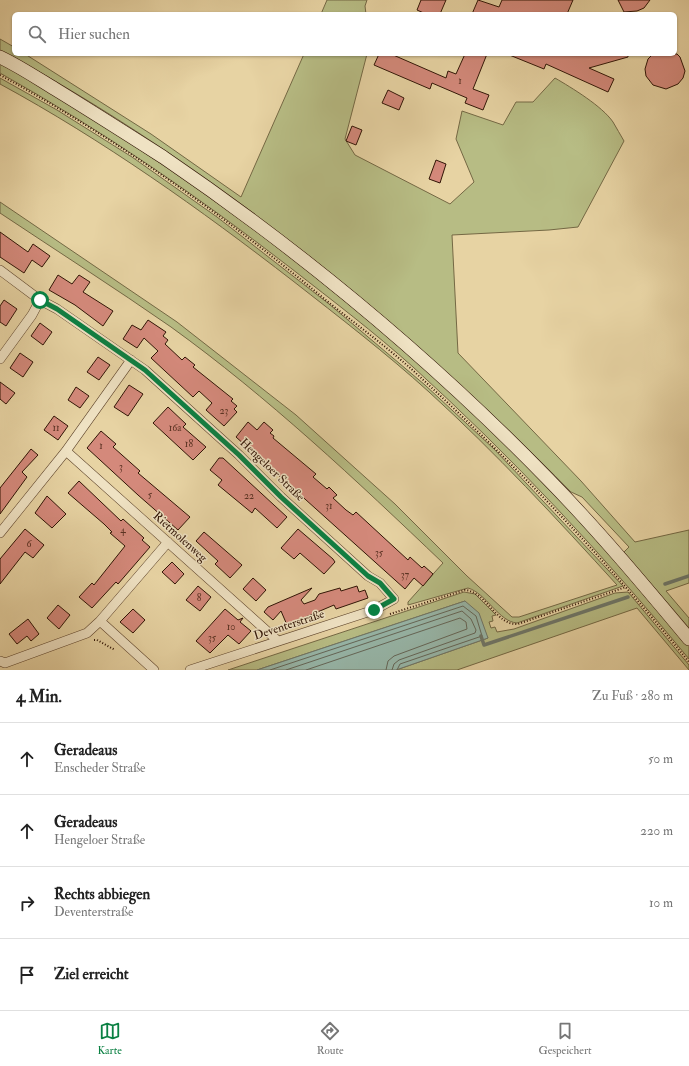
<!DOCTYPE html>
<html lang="de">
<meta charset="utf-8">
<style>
:root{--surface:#fff;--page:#f6f6f6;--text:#222;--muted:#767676;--line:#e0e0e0;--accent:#0b8043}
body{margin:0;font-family:"IM FELL Double Pica",serif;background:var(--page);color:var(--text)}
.stop{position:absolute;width:12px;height:12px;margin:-9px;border:3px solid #0b8043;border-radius:50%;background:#fff}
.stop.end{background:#0b8043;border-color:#fff;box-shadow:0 1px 4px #0008}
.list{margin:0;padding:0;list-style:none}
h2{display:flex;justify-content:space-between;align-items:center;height:52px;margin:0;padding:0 16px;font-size:17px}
h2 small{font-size:13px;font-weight:400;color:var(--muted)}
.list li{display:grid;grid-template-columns:26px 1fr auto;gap:12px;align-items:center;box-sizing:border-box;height:72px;padding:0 16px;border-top:1px solid var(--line)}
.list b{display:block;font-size:15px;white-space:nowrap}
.list p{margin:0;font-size:13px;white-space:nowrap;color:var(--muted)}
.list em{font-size:13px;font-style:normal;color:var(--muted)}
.icon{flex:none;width:22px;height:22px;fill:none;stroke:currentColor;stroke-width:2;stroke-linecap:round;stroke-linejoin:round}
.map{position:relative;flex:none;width:689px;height:670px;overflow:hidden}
.search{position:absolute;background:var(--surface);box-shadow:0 1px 3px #0004;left:12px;right:12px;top:12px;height:44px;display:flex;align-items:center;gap:10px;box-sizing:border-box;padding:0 14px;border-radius:6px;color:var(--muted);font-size:15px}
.sheet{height:340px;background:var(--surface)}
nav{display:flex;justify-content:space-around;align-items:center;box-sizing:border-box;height:56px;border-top:1px solid var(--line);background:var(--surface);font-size:11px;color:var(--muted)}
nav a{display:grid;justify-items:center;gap:2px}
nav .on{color:var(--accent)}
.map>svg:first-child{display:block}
.green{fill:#b7bc84;stroke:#746844}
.water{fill:#97b7aa;stroke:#6e7668}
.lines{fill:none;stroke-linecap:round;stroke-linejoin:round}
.shore{stroke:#646658;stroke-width:1}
.stream{stroke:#6e7668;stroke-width:3.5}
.building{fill:#d4897b;stroke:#301405}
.minor-casing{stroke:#5e442c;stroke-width:10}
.secondary-casing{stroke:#301405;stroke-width:14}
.path{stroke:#301405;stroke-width:2;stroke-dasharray:1 2;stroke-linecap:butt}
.minor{stroke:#efe2c3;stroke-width:9}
.secondary{stroke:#efe2c3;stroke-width:13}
.route{stroke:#0b8043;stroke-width:5}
.labels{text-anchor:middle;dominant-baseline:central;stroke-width:3;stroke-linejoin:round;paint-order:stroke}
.number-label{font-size:10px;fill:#593122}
.street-label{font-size:12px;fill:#301405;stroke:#efe2c3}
</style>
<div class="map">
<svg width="689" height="670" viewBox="0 0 689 670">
<rect width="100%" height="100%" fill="#e7d3a3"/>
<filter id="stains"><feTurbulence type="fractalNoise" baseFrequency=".005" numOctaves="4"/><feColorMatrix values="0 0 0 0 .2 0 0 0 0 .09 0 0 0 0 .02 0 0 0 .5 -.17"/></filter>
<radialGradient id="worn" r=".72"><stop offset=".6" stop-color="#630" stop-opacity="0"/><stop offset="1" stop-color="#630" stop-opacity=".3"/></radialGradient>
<path class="green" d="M327,0h40l-2,6 1,8h-45z
M0,39l14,8v7h11l126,80 90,63 63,-143h63l-22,85 10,16 95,49 24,-22 -18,-43 6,-28 41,14 13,-23h17l22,-24c17,10 47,28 58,44 4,6 7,13 11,19l-46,86 -29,3 -97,5 6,118 123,128 54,61 54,-12v53l-23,8 23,27v10l-65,-76 5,-5 -47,-50 -11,-5c-167,-170 -361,-328 -571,-442z
M0,63c184,106 350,231 503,379 63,60 119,126 176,191l10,12v14c-85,-104 -177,-202 -276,-292 -39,-35 -80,-66 -121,-98 -93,-72 -189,-138 -292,-196z
M0,78l57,32 75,47 85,60 112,87 96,81 69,64 129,137 -106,37c-18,-1 -31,-30 -49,-35l-60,17v-3l35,-39c-87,-83 -175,-166 -272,-236 -56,-39 -114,-76 -171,-114v-11l177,120 119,93 99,89 72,72 45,41h7l98,-32c-60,-66 -121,-132 -188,-193 -43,-39 -90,-75 -136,-111 -93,-72 -190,-141 -293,-197z
M464,592l11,2 21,21 -4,1 1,5 -4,1 2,6 4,-1 2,5 17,-3 101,-36 13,-1 61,73v5l-52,-62 -180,62h-61l92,-32 -23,-37 -208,69h-29z"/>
<path class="water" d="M465,601l14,12 9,25 -92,32h-139z"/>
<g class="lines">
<path class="shore" d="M270,670l193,-64 13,10 6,20 -82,28 -3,6
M286,670l176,-59 9,8 5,11 -1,3 -76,27 -5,4 -2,6
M306,670l154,-52 6,4 1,7 -73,27 -6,5 -2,9"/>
<path class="stream" d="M665,584l24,-8
M481,636l3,9 144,-48"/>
</g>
<path class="building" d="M421,0h25l-6,14h-14l-9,-4z
M478,0l21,7 3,-7h71l-6,14h-95z
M618,0h32l-6,8 -7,3 -13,1z
M379,54h12l55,24 2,-7 8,3 9,-20h22l-14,35 16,6 -6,15 -18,-7 2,-5 -35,-15 -2,6 -56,-24z
M507,54h121v3l-39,11 25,11 -6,13 -62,-28 -2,5z
M653,54h24l3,3 5,14 -2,7 -5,6 -12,5 -13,-4 -7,-9 -1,-7 3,-10z
M388,90l16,8 -5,12 -17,-7z
M352,126l10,4 -6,15 -10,-4z
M436,160l10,4 -6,19 -11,-4z
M0,232l28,20 5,-8 17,12 -8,11 -10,-7 -8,13 -24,-16z
M58,275l14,9 7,-9 11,7 -7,10 30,19 -10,15 -28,-21 -26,-15z
M4,300l13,9 -11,17 -6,-4v-16z
M148,320l18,12 -3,4 5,4 -3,4 17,16 3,-3 10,8 -2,2 40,32 -2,2 6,5 -3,3 3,3 -13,14 -18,-16 6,-7 -13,-12 -6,6 -42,-39 7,-7 -14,-13 -7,10 -14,-9 9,-14 9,5z
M40,323l12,9 -9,13 -12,-9z
M20,353l13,9 -10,15 -13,-9z
M98,357l12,8 -11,15 -12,-8z
M0,382l15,11 -9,11 -6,-5z
M129,385l14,9 -15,22 -14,-9z
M76,387l13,9 -9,12 -12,-8z
M168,407l18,17 -3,3 23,20 -13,13 -40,-37z
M54,416l14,10 -10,14 -14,-10z
M248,422l9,8 7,-8 9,8 -3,3 4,3 -1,2 43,36 -3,3 14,12 2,-2 8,8 -4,3 13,12 7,5 3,-3 52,48 2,-3 12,11 2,-2 9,8 -10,12 -9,-8 -9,11 -169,-152z
M101,431l15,13 -3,3 27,24 -2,2 52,44 -12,13 -40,-35 -51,-47z
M31,449l7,6 -16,17 5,5 -27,37v-26z
M219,458h4l64,59 -10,11 -22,-20 -3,5 -34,-28 4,-5 -12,-10z
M79,481l42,40 2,-2 21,19 -2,2 8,7 -32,37 -2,-2 -24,26 -13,-11 13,-14 2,2 31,-39 -15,-13 2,-1 -8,-8 -36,-31z
M47,496l19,18 -14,14 -17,-15z
M25,529l19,16 -11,13 -8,-6 -25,32v-25z
M298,529l35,30 2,3 -11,12 -24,-21 -6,6 -13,-11z
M204,532l38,33 -12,13 -15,-14 3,-3 -22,-20z
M172,562l12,12 -9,10 -13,-12z
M253,578l13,12 -10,11 -13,-12z
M198,586l13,11 -11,14 -14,-11z
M357,586l2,6 6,-2 3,8 -32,11 -2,-4 -47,20 -6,-14 -8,9 -9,-8 4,-5 44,-19 -11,12 3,4 11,-4 4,-6 21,-6 1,3z
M58,605l12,10 -11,14 -12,-11z
M133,609l12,11 -12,13 -13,-11z
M225,609l13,11 5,-2 -3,4 11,9 -12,13 -11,-9 -18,18 -14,-12z
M28,619l11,15 -8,7 -4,-5 -10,8 -8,-10z"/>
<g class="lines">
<defs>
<path id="minor" d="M0,270l40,30 17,9 88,61 94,85 42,42 87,79 12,7 14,16 -20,11 -184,60
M0,359l32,-44 8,-15
M66,451l212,190
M0,533l66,-82 65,-91
M100,621l68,-79
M0,661l5,2 82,-30 13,-12 54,49"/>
<path id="secondary" d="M0,57c19,9 37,21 55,32 36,22 72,45 108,68 138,94 268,202 384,321 50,51 96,106 142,161"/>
</defs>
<use href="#minor" class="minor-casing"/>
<use href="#secondary" class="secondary-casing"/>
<path class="path" d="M0,75c117,64 225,141 327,226 31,25 63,48 92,75 97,89 187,184 270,286
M390,614l75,-24c22,2 31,36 53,34l108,-37
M94,640h3l18,10"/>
<use href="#minor" class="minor"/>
<use href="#secondary" class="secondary"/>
</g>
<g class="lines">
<path class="route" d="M40,300l17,9 88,61 94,85 42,42 87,79 12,7 14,16 -20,11"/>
</g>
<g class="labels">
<g class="number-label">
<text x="460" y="81">1</text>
<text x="224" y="411">23</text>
<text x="56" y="428">11</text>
<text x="175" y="428">16a</text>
<text x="189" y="444">18</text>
<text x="101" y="446">1</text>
<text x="121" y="467">3</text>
<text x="150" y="495">5</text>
<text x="249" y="496">22</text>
<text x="329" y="506">31</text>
<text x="123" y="530">4</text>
<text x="29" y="544">6</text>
<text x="379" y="553">35</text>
<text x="405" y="575">37</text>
<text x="199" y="598">8</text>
<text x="231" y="627">10</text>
<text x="212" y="638">35</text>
</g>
<g class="street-label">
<text transform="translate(272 470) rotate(44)">Hengeloer Straße</text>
<text transform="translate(180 537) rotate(42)">Rietmolenweg</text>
<text transform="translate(289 625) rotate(-18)">Deventerstraße</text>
</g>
</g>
<rect width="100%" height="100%" filter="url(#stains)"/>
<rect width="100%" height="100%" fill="url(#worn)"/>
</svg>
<div class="stop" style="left:40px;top:300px"></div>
<div class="stop end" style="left:374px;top:610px"></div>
<div class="search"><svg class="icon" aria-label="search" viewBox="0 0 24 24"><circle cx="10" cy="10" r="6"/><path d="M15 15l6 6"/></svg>Hier suchen</div>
</div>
<section class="sheet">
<h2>4 Min.<small>Zu Fuß · 280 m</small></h2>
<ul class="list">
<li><svg class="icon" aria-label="ahead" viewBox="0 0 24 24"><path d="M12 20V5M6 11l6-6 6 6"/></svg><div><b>Geradeaus</b><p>Enscheder Straße</p></div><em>50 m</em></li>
<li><svg class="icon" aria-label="ahead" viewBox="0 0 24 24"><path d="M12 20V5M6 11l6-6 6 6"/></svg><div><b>Geradeaus</b><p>Hengeloer Straße</p></div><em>220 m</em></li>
<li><svg class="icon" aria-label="right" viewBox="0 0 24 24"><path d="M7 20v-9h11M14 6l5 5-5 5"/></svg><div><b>Rechts abbiegen</b><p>Deventerstraße</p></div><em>10 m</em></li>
<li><svg class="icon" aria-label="arrive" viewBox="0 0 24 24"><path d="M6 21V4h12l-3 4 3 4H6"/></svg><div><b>Ziel erreicht</b></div></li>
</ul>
</section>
<nav>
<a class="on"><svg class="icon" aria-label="map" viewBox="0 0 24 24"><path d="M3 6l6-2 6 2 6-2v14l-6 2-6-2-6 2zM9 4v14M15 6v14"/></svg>Karte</a>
<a><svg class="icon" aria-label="directions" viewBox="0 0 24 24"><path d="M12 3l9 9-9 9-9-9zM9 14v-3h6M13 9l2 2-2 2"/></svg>Route</a>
<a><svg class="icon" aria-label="saved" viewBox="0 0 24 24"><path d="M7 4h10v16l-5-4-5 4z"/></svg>Gespeichert</a>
</nav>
